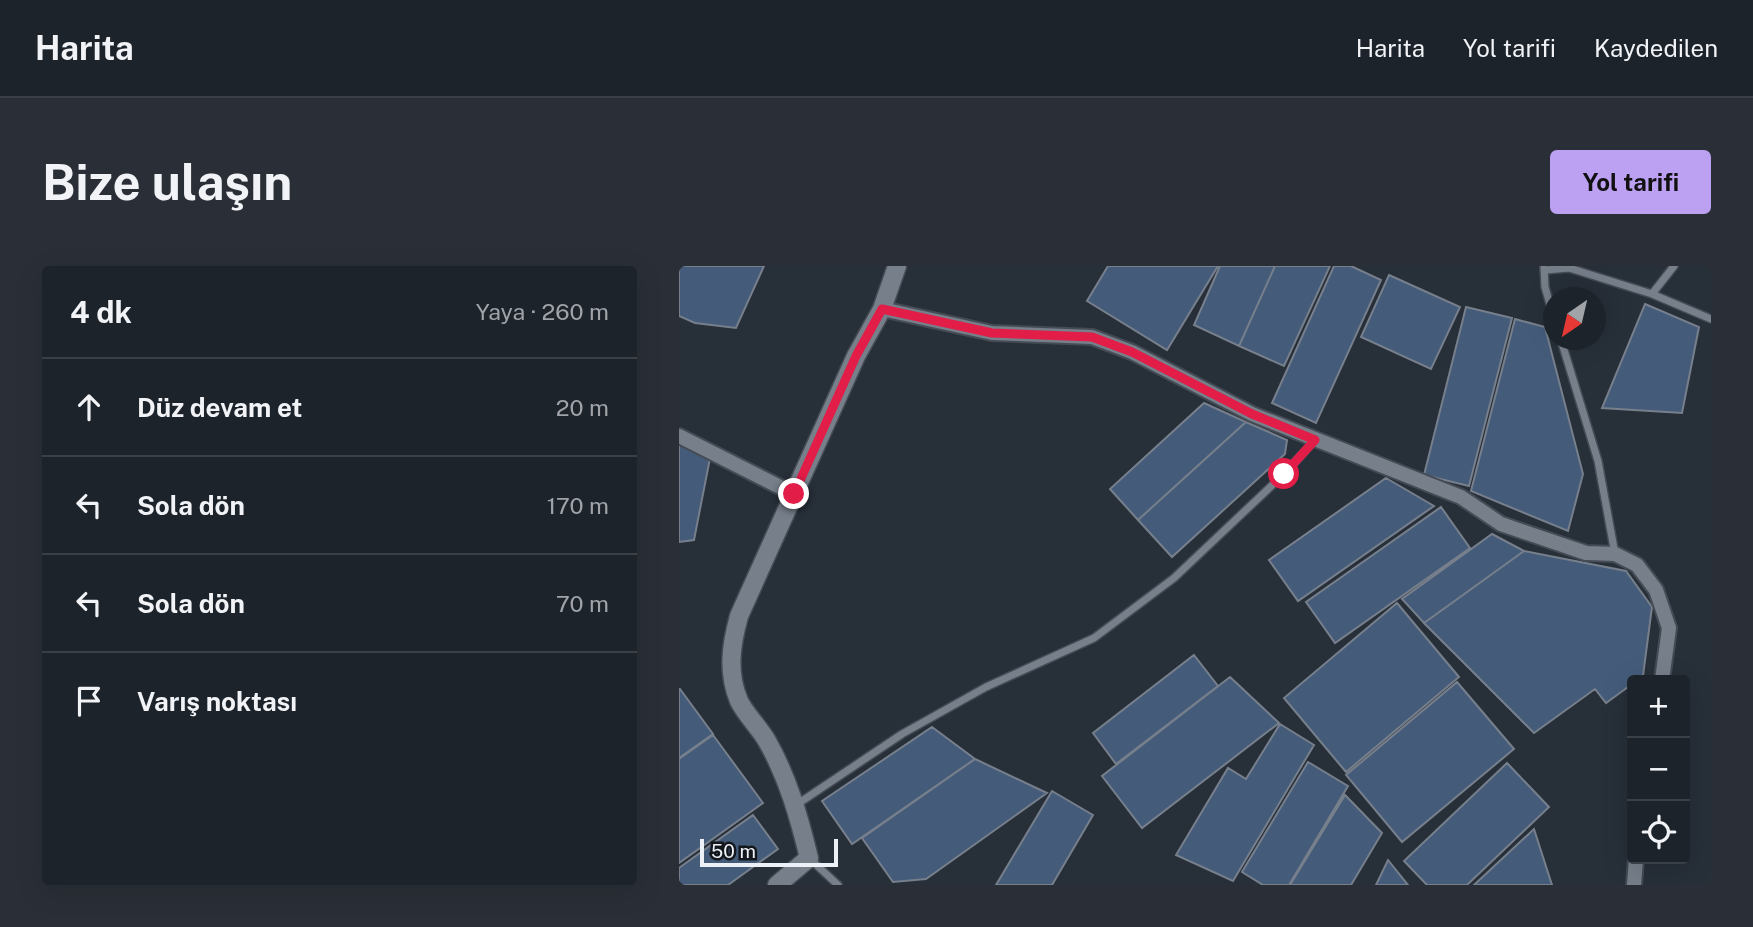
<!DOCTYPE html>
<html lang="tr">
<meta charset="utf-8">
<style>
:root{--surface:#1d232b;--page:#2a2f37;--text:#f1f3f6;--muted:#a0a4a9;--line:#3b4047;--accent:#bca0f2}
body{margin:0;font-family:"Public Sans",sans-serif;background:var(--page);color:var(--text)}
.controls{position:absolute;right:21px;bottom:21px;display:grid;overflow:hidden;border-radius:7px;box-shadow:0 7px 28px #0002}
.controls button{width:63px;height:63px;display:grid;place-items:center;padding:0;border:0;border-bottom:2px solid var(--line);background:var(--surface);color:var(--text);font:35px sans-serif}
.compass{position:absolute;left:864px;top:21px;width:63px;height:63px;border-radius:50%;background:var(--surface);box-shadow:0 7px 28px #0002;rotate:214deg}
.scale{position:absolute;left:21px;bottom:18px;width:138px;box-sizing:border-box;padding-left:7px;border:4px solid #ecf1f8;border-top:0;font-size:19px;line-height:24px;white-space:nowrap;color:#ecf1f8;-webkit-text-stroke:5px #13171b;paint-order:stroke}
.stop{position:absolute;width:21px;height:21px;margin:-16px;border:5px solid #e11d48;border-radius:50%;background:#fff}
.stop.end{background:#e11d48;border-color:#fff;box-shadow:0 2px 7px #0008}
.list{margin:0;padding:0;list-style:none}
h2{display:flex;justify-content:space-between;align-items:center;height:91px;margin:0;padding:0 28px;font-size:30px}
h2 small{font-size:23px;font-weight:400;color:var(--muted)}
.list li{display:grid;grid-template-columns:46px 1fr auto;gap:21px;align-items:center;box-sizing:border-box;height:98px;padding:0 28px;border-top:2px solid var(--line)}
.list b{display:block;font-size:26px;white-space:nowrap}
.list em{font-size:23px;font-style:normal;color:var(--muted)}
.icon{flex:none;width:38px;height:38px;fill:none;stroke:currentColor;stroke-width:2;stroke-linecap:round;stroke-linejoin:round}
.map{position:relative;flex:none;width:1032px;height:619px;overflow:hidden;border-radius:7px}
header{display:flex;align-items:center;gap:42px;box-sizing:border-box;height:98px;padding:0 35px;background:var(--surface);border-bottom:2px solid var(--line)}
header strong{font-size:33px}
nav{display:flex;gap:38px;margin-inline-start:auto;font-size:24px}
.intro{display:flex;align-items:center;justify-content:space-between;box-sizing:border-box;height:168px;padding:0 42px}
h1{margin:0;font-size:49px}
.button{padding:18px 32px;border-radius:7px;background:var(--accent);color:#111;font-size:24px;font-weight:700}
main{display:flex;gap:42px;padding:0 42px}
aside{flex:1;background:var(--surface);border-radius:7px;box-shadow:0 7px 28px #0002}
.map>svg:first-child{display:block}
.building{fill:#445c7a;stroke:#767f8b;stroke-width:2}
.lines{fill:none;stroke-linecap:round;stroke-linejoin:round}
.lane-casing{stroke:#454b54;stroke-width:10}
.street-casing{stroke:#454b54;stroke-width:18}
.secondary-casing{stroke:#454b54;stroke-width:21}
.lane{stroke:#767f8a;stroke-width:7}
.street{stroke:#767f8a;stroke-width:14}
.secondary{stroke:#767f8a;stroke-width:18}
.route{stroke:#e11d48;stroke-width:9}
</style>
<header>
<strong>Harita</strong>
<nav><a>Harita</a><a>Yol tarifi</a><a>Kaydedilen</a></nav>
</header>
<div class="intro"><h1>Bize ulaşın</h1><a class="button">Yol tarifi</a></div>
<main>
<aside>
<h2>4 dk<small>Yaya · 260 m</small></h2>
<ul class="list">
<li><svg class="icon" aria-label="ahead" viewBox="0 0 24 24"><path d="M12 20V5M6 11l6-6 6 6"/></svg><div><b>Düz devam et</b></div><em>20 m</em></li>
<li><svg class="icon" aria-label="left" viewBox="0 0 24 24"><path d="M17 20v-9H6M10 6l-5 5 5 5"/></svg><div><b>Sola dön</b></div><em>170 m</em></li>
<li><svg class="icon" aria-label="left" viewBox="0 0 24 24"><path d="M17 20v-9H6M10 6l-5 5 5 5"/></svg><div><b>Sola dön</b></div><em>70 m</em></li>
<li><svg class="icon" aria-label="arrive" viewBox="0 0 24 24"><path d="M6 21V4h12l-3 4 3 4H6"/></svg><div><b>Varış noktası</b></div></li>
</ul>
</aside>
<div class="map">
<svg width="1032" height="619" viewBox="0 0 1032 619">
<rect width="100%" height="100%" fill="#272f39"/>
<path class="building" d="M0,0h85l-28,62 -41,-5 -16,-7z
M429,0h110l-51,84 -80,-49z
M541,0h55l-36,80 -45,-21z
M596,0h55l-46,100 -45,-20z
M655,0h17l30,14 -65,143 -44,-20z
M710,9l71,32 -29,62 -70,-32z
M966,38l54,23 -17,86 -80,-5z
M787,41l46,11 -43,168 -45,-11z
M836,53l30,8 38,147 -15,57 -97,-40z
M525,137l42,19 -108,98 -28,-31z
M567,156l41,18 -2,14 -113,103 -34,-37z
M0,173l32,14 -17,87 -15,2z
M707,212l48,28 -136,95 -29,-41z
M762,241l29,41 -135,95 -29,-41z
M813,268l32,17 -100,72 -22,-24z
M845,285l102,20 26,36 -9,69 -6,4h-5v4l-26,19 -11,-14 -61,44 -110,-110z
M718,337l62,74 -113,95 -62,-74z
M515,389l24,31 -102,78 -23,-31z
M551,411l49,46 -137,105 -40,-52z
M778,416l57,67 -112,93 -56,-67z
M1,423l33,45 -34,24v-68z
M601,458l34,21 -81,136 -57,-26 52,-87 18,11z
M253,461l43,32 -123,85 -30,-43z
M34,469l50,68 -84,60v-104z
M296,493l72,34 -121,86 -33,3 -31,-44z
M629,496l40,24 -59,99h-26l-21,-13z
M828,497l42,44 -82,78h-40l-23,-24z
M373,525l41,24 -41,70h-56z
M666,529l37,38 -31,52h-61z
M74,549l25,34 -50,36h-49v-17z
M855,563l18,56h-78z
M709,594l20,25h-32z"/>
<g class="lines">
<defs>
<path id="lane" d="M865,1l1,20 8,28
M867,4l23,-2 83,26 59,25
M973,28l22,-28
M882,74l37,121 17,93
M117,539l106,-71 84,-47 108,-49 80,-60 110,-104 31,-34
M131,593l28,26"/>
<path id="street" d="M203,43l110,24 100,4 40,15 120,62 209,83 40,27 85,29 29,1 22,11 19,25 13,38 -7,52
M0,170l115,58
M955,619l2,-26"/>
<path id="secondary" d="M98,619l32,-27c-10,-41 -21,-80 -42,-117 -8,-14 -21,-26 -28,-40 -12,-29 -8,-56 0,-85l117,-260 26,-47 15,-43"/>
</defs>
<use href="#lane" class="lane-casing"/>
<use href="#street" class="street-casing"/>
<use href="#secondary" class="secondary-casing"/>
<use href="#lane" class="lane"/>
<use href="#street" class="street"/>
<use href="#secondary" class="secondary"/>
</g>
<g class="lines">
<path class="route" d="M115,228l62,-138 26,-47 110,24 100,4 40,15 120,62 63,26 -31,34"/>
</g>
</svg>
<div class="controls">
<button>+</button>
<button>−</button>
<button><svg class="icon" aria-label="locate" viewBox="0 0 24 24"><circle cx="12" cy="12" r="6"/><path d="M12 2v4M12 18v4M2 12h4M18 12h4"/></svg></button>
</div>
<svg class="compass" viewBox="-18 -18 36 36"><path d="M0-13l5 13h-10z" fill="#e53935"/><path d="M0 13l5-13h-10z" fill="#a0a4a9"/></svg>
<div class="scale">50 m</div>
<div class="stop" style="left:605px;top:208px"></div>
<div class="stop end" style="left:115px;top:228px"></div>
</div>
</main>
